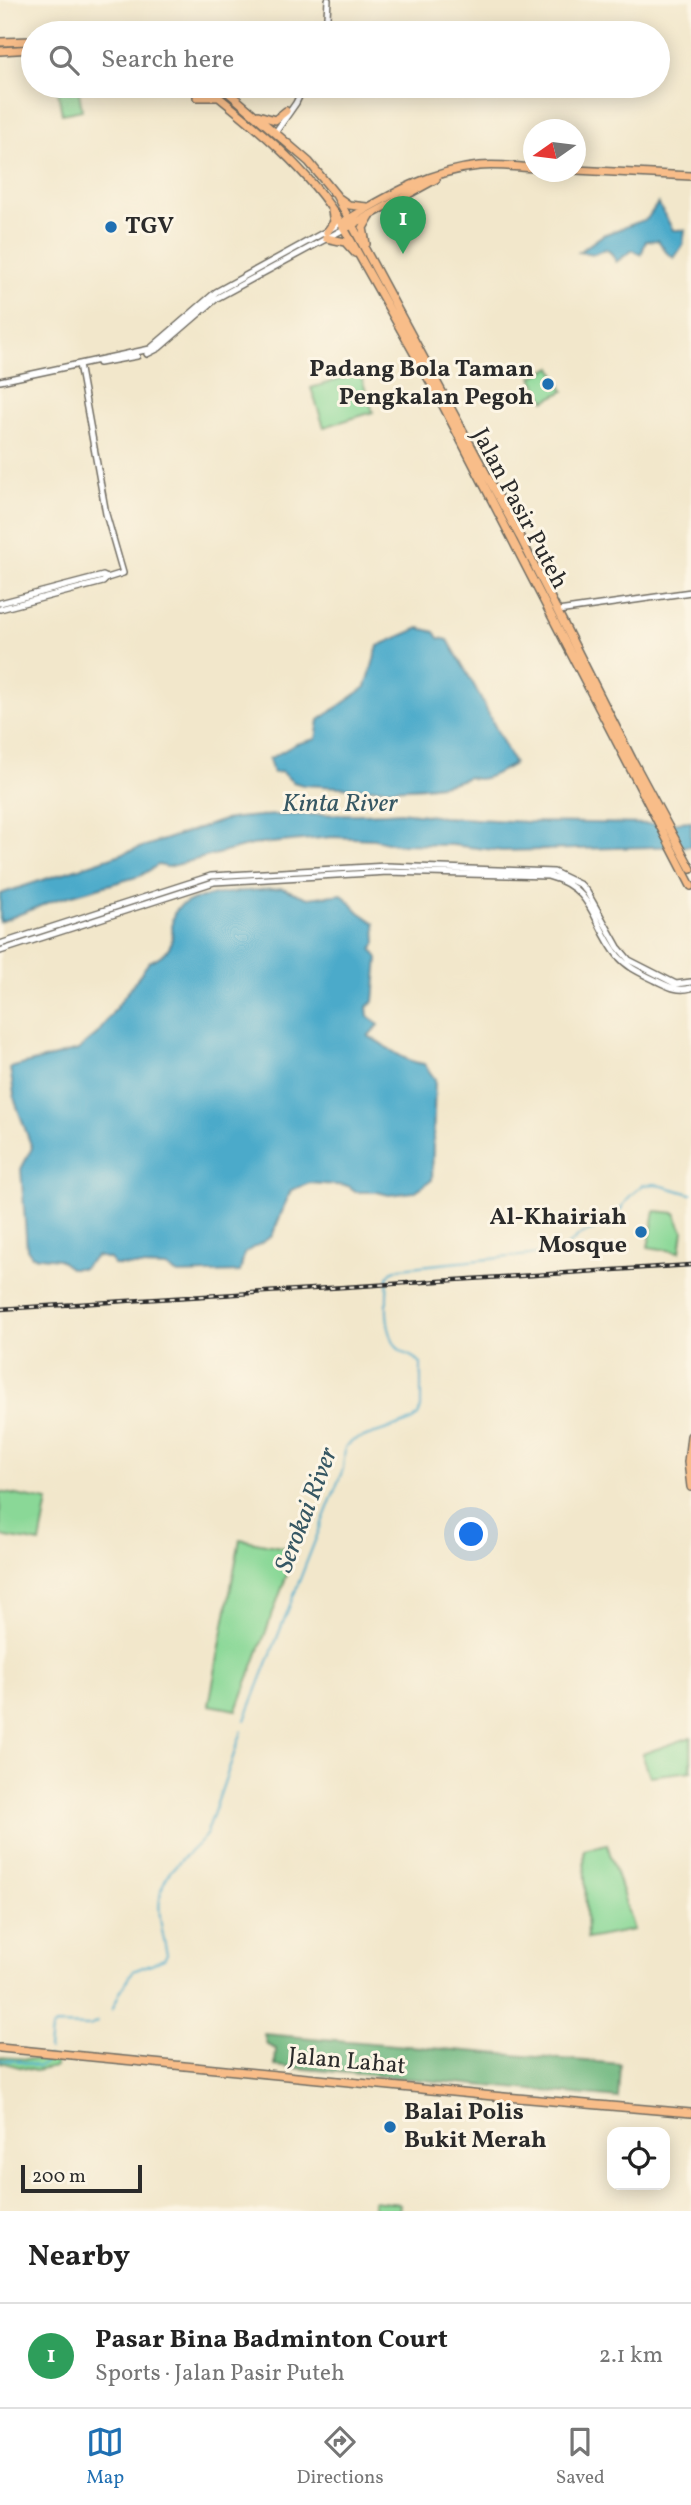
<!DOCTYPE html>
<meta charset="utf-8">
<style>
:root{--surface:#fff;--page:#f2f2f2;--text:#222;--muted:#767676;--line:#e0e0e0;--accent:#1f6fb2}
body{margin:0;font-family:Vollkorn,serif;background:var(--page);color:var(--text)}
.controls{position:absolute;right:21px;bottom:21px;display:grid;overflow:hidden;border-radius:14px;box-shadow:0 4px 18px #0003}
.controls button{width:63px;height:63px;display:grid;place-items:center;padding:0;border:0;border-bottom:2px solid var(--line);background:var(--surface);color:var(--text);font:35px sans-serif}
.compass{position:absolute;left:523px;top:119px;width:63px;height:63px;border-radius:50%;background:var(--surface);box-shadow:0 4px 18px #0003;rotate:256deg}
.scale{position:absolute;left:21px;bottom:18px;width:121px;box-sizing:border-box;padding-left:7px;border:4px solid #2b2b2b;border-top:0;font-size:19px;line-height:24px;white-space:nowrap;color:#2b2b2b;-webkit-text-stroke:5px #fcf5e5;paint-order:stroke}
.you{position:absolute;left:472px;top:1535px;width:24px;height:24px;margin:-18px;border:5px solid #fff;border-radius:50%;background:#1a73e8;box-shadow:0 0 0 10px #1a73e833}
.badge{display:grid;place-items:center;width:46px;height:46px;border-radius:50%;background:var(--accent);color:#fff;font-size:23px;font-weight:700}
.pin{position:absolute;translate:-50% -58px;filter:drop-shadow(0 2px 4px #0008)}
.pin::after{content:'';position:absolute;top:37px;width:24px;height:21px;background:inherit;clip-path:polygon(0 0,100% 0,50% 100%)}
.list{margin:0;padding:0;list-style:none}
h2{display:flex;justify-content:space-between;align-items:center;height:91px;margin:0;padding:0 28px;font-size:30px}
h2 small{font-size:23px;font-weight:400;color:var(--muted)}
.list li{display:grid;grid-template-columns:46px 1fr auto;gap:21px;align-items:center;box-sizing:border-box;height:105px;padding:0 28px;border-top:2px solid var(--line)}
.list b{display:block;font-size:26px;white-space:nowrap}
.list p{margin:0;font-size:23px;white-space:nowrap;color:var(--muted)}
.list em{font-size:23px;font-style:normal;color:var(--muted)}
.icon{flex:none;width:38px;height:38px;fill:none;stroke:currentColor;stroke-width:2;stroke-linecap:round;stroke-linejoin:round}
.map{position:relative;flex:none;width:691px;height:2211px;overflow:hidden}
.search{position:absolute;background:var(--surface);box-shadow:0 4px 18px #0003;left:21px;right:21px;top:21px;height:77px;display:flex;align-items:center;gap:18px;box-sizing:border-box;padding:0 24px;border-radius:38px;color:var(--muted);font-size:26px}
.sheet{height:196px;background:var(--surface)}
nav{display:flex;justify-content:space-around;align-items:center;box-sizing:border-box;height:98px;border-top:2px solid var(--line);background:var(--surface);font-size:19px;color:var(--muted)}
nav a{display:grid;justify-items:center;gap:4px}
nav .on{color:var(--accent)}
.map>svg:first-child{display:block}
.green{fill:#8ad897;stroke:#5a8261;stroke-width:2}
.forest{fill:#6fb880;stroke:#4d7256;stroke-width:2}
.water{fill:#4baaca;stroke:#3b6a7a;stroke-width:2}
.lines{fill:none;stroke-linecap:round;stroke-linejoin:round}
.stream{stroke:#4baaca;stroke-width:2}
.tertiary-casing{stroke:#716d63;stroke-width:8}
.primary-casing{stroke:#716d63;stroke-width:10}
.tertiary{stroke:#fff;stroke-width:5}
.primary{stroke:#f8bd89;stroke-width:7}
.rail-casing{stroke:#2b2b2b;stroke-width:4.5}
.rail{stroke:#fcf5e5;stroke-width:2;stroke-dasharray:5;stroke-linecap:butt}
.poi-dot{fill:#1f6fb2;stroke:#fcf5e5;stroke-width:2.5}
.labels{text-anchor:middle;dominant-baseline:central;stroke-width:6;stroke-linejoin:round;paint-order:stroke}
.poi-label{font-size:24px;font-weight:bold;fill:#2b2b2b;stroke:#fcf5e5;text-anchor:start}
.street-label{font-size:24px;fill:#2b2b2b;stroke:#fcf5e5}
.water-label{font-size:26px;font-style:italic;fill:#365763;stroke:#fcf5e5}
</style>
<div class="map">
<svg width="691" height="2211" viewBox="0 0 691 2211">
<rect width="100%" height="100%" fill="#fcf5e5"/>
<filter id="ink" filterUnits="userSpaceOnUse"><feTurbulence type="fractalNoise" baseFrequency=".0143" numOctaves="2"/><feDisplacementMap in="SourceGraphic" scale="14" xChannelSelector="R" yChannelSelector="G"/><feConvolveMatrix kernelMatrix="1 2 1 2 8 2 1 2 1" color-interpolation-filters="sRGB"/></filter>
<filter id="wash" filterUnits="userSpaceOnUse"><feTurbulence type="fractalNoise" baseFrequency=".00686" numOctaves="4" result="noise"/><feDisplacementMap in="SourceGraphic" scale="28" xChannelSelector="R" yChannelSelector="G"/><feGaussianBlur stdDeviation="1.57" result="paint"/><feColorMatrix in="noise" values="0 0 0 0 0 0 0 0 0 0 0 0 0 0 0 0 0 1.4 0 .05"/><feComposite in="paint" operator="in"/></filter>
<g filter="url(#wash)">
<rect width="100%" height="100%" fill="#f2e7cb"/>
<path class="green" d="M57,86h21l4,24 -20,4z
M552,367l12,24 -19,10 -13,-24z
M360,373l13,39 -49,15 -13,-39z
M655,1211l20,2 8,18 -3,21 -32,-5z
M0,1492l48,9 -8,42 -40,-7z
M240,1539l56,11 -59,160 -28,-5z
M691,1737v34l-41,5 -8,-22z
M607,1844l27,86 -47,9 -3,-89z
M0,2057l55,4 1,6 -21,4 -35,-9z
M373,2201l27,3 -1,7h-26z"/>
<path class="forest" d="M264,2034l356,30 -2,34 -343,-32 1,-17 -9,-4z"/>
<path class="water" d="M658,203l15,27h12l-2,15 -9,13 -8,-6 -8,-12 -12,1 -5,14 -8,-5 -17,12 -4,-8 -6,-5 -12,5 -15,-2 24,-17 44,-16z
M419,628l16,4 4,6 9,2 27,47 39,77c-13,6 -31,20 -45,13 -41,18 -121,10 -166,8l-10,-3 -12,-10 -8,1 -4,-14 27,-15 20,-5 3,-19 47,-33 12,-41z
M400,812l43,5 84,5 125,2 39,-3v25l-189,5 -50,-6 -57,-1 -21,-5 -42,-2 -81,8 -83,22 -10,-2 -18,11 -85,24 -55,22v-28l224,-74c58,-9 117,-3 176,-8z
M282,888l26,10 34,-4 17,18 16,11 1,20 -4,7 6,8 -4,43 -7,6 1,9 11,9 -11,11c20,10 33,25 56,28l11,15 -3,101 -18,12 -25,3 -12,-3h-20l-9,-6 -38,-3 -19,7 -19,46 -28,18 -4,18 -62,2 -12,-7 -52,-2 -4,-6 -14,-3 -13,12h-13l-12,-9 -26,-3 -5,-7 -6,-80 11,-21 -17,-47 -5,-33 68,-18 20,-17 51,-71c39,-17 14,-36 28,-53 15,-17 81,-18 105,-21z"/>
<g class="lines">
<path class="stream" d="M245,1720l98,-251 2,-22 9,-7 58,-19 6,-6 3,-7v-45c-7,-7 -17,-8 -23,-15 -15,-18 -11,-51 -10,-72l3,-4 9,-4 160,-16 20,-17 32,-13 18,-26 13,-11 12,-1 36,10
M112,2010l8,-18 13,-21 31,-12 3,-5c-7,-31 -16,-63 8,-88 10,-11 21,-18 31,-31l36,-104
M49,2050l2,-21 4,-4 35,1 7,-4
M0,2060l19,1 19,6 7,-4 3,-7"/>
</g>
</g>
<g filter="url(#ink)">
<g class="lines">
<defs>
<path id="tertiary" d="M326,33l2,-33
M275,133l21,-30 8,-17
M147,354l12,-6 58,-50 127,-69
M99,363l38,-7
M0,381l150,-32 66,-57 125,-69
M0,603l103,-27 4,2 16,-5 -17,-59 -27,-150
M0,609l103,-27 4,-4
M558,611l133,-19
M0,944l211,-68 176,-10 167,6 27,13 6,7 31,55 11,13 47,24 15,-2
M0,951l214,-69 174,-10 160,4c47,12 44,48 70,80 10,12 23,17 37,24 13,6 22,12 36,8"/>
<path id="primary" d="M62,29l2,4
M0,42l33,-1
M0,51l33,-2
M198,86l-1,11h21
M205,86c50,40 103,82 136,137l96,171 254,492
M221,86l88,76 27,33 184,342 112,222 59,110
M258,115l17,5 11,-9
M576,170l115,6
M339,198l10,7 18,2
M345,221c43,-25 84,-50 134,-55 18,-2 37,1 55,2
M348,227l88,-48
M327,232l7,-10 -2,-11
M326,238l19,4 10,11
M366,244l-3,-16 7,-12
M691,1436l-3,26 3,25
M0,2048l493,48 198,17"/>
</defs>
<use href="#tertiary" class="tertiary-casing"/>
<use href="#primary" class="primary-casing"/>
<use href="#tertiary" class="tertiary"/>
<use href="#primary" class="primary"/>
<defs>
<path id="rail" d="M0,1309l691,-44"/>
</defs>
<use href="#rail" class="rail-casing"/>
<use href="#rail" class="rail"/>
</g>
</g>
<g class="poi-dot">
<circle cx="111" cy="227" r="7"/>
<circle cx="548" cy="384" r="7"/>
<circle cx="641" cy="1232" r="7"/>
<circle cx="390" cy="2127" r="7"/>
</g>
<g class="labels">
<g class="poi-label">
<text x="125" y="227">TGV</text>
<text x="534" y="370" text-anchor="end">Padang Bola Taman<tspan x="534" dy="28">Pengkalan Pegoh</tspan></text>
<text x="627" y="1218" text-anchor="end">Al-Khairiah<tspan x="627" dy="28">Mosque</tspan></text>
<text x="404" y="2113">Balai Polis<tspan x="404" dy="28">Bukit Merah</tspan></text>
</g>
<g class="street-label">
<text transform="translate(519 509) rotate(62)">Jalan Pasir Puteh</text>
<text transform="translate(347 2062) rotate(5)">Jalan Lahat</text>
</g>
<g class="water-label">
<text x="340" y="804">Kinta River</text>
<text transform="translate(307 1510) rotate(-69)">Serokai River</text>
</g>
</g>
</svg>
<div class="controls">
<button><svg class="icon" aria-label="locate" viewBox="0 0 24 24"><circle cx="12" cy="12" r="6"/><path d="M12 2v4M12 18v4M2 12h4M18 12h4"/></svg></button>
</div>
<svg class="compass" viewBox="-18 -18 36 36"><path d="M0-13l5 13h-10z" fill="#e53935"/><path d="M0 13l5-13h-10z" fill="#767676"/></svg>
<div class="scale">200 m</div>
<div class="you"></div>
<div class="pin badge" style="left:403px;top:254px;background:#2e9e5b">1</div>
<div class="search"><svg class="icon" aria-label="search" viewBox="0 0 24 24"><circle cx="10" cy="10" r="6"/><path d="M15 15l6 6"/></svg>Search here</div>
</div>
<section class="sheet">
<h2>Nearby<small></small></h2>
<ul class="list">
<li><span class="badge" style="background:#2e9e5b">1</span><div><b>Pasar Bina Badminton Court</b><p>Sports · Jalan Pasir Puteh</p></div><em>2.1 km</em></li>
</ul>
</section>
<nav>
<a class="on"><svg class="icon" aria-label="map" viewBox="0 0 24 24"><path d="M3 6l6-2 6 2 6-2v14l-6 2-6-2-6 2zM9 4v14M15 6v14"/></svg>Map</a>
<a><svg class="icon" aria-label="directions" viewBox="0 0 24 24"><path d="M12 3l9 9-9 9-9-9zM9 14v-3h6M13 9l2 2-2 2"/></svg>Directions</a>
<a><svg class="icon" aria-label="saved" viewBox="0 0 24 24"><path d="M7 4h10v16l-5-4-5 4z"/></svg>Saved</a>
</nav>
